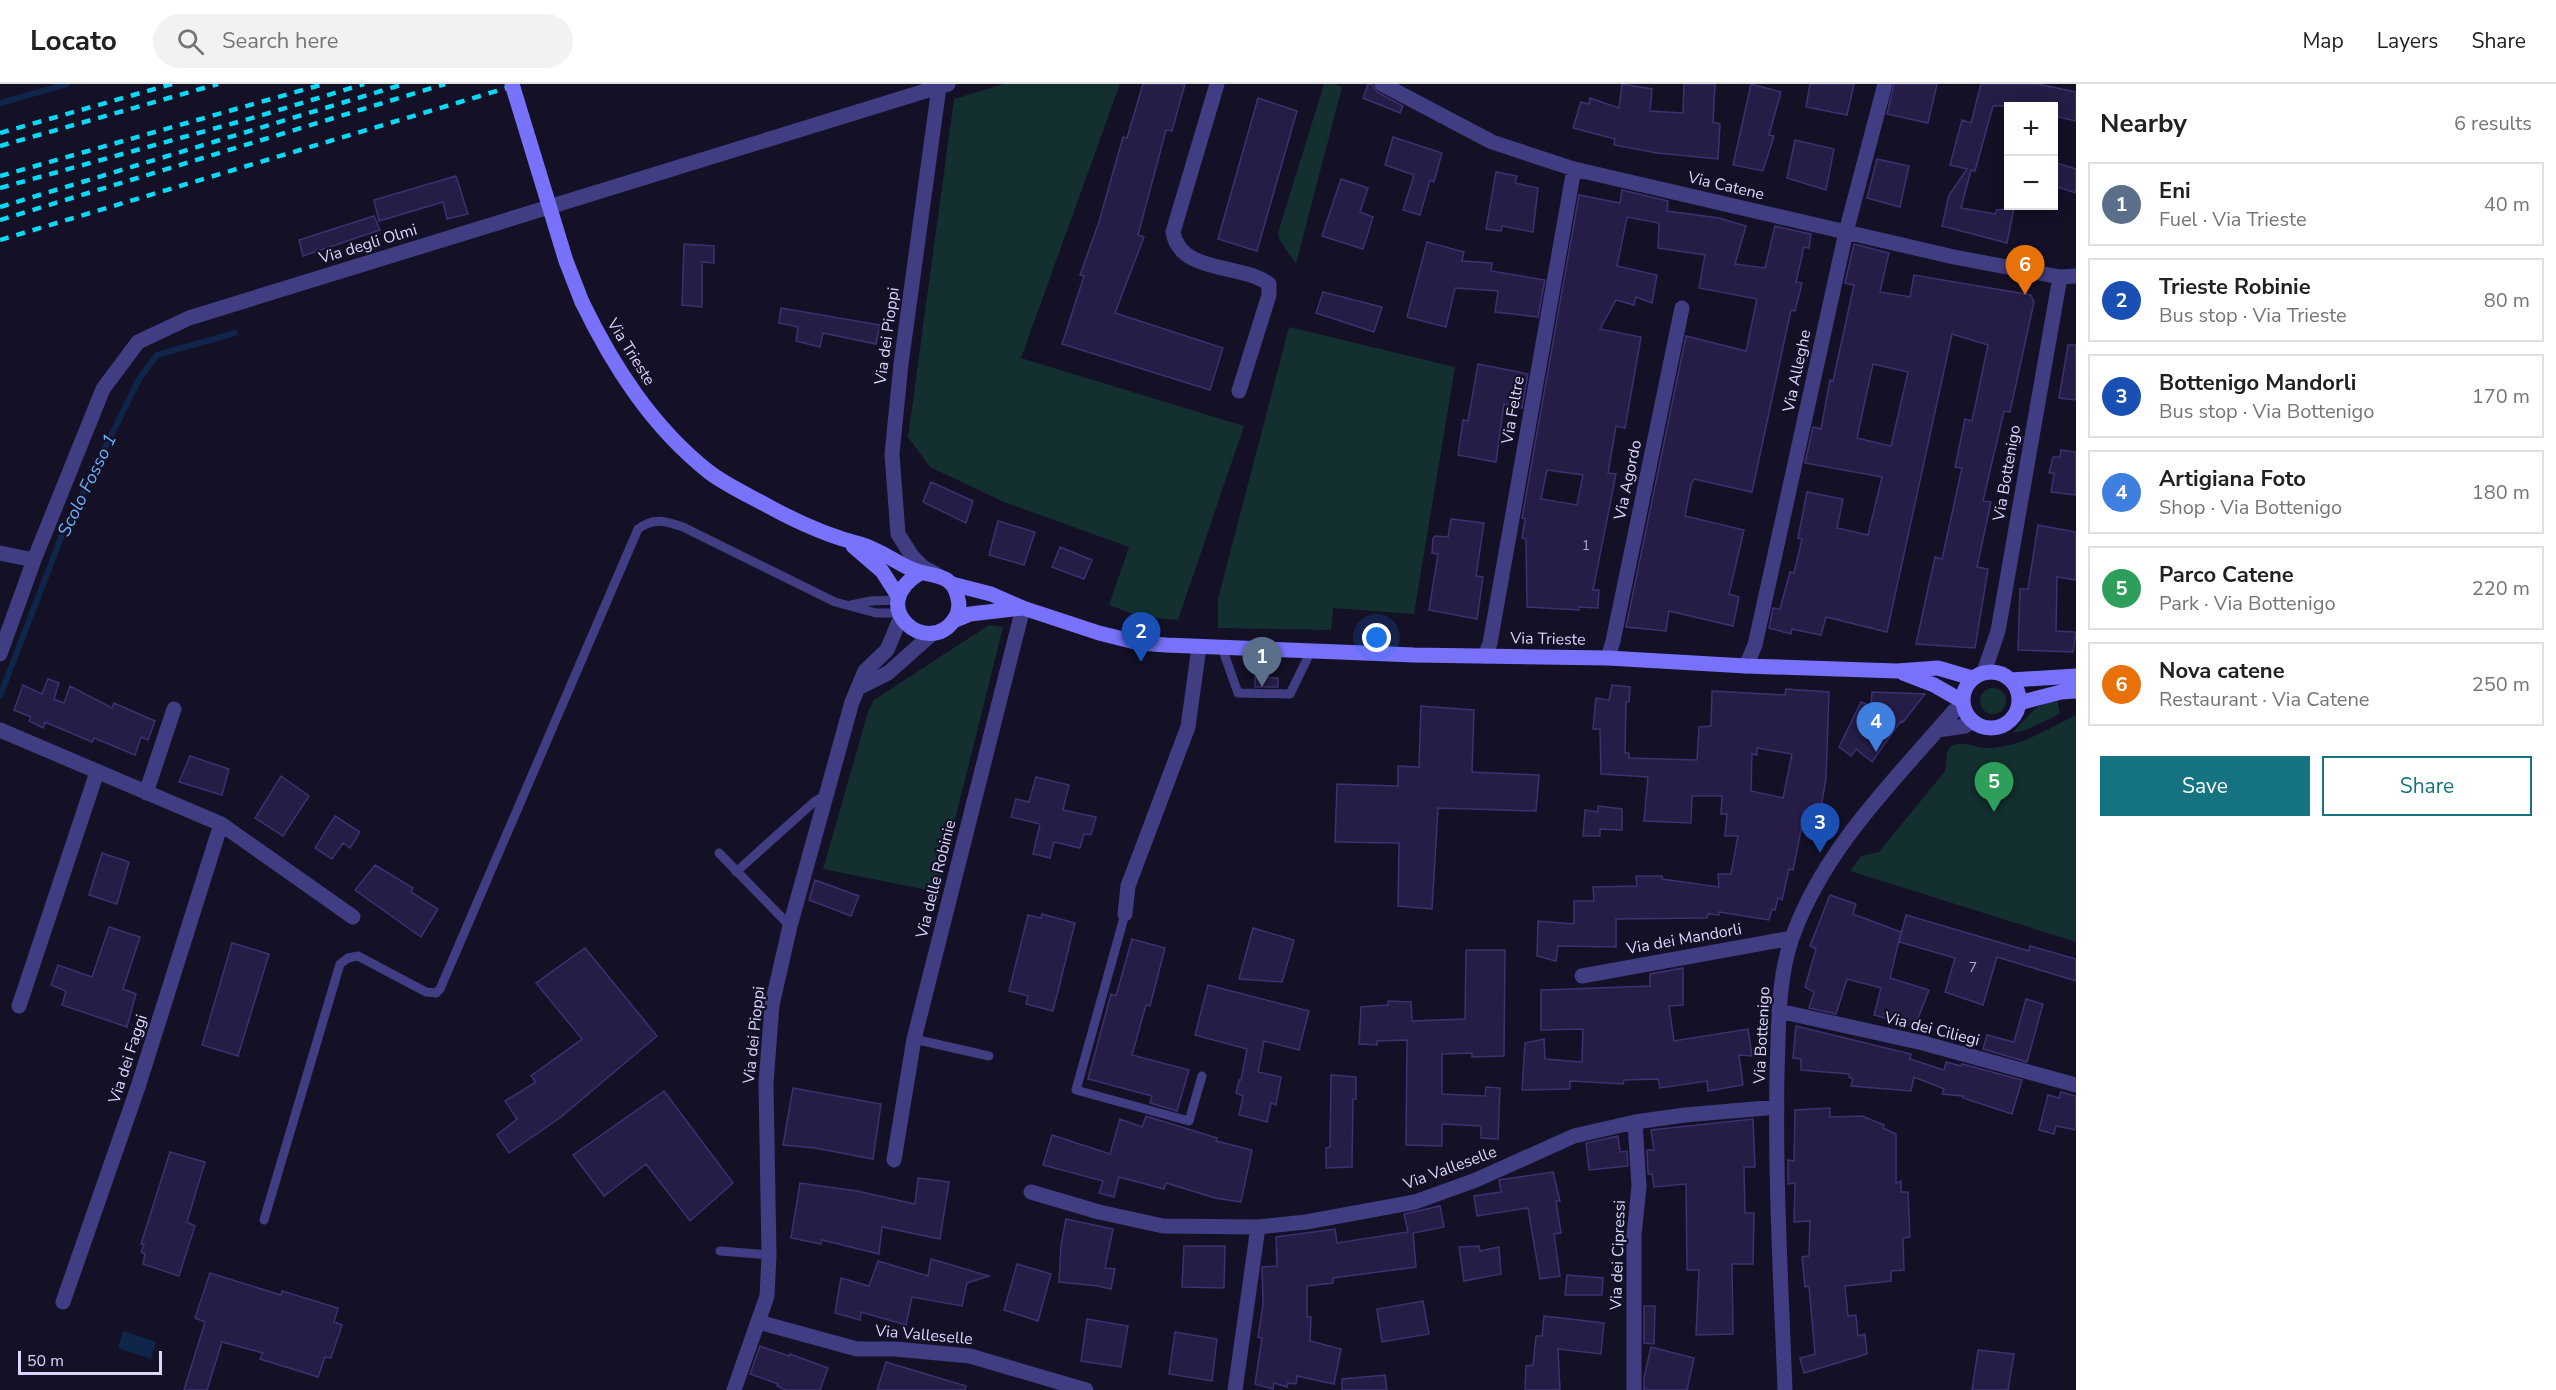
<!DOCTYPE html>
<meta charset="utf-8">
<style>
:root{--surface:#fff;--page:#f2f2f2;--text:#202124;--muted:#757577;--line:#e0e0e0;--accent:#167482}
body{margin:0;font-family:"Nunito Sans",sans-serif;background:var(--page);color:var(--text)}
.controls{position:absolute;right:18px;top:18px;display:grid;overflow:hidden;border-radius:0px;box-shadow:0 3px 15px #0003}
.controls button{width:54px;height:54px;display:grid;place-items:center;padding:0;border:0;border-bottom:2px solid var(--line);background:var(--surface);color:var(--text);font:30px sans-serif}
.scale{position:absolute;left:18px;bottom:15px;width:144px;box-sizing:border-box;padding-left:6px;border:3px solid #dcd6fe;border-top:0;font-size:16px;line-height:21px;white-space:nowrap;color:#dcd6fe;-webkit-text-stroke:4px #141026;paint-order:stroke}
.you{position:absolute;left:1377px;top:554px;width:21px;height:21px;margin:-15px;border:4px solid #fff;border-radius:50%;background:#1a73e8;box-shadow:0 0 0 9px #1a73e833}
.badge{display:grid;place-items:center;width:39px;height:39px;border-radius:50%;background:var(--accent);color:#fff;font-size:20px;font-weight:700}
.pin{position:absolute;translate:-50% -50px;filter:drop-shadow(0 2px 3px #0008)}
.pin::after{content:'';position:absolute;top:32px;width:21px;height:18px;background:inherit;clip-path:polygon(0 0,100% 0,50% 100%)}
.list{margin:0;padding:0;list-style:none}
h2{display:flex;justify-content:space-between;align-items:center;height:78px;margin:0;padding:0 24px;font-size:26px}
h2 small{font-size:20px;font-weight:400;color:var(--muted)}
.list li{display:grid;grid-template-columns:39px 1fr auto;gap:18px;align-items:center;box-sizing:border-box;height:84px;margin:0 12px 12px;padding:0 12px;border:2px solid var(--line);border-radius:0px}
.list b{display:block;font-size:22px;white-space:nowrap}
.list p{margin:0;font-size:20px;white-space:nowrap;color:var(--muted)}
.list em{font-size:20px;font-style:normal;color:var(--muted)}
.actions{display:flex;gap:12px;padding:18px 24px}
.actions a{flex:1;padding:14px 0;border:2px solid var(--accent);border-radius:0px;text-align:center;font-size:21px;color:var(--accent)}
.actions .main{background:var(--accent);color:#fff}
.icon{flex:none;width:33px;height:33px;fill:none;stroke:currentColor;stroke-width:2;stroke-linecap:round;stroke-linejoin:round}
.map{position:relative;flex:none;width:2076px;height:1306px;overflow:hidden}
header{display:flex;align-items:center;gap:36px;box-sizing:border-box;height:84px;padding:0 30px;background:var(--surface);border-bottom:2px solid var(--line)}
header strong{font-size:28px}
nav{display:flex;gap:33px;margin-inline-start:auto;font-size:21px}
.search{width:420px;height:54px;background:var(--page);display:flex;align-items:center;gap:15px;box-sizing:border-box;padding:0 21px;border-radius:33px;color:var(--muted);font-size:22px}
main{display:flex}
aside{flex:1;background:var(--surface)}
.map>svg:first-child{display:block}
.green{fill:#132f2f}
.water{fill:#10254a}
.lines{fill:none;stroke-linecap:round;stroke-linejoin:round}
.stream{stroke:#10254a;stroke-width:6}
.building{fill:#261d46;stroke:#3e3071;stroke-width:1.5;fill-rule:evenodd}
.lane{stroke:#413d83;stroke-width:9}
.street{stroke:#413d83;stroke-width:15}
.secondary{stroke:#7871fa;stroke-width:15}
.rail{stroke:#09d9f6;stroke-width:4.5;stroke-dasharray:9 8;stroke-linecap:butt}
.secondary-bridge{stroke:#7871fa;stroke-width:15}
.labels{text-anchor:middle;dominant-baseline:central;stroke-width:4.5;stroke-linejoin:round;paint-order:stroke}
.number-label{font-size:14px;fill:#aea8d0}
.street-label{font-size:16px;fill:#dcd6fe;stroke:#141026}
.water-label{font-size:18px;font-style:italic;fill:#68b3fa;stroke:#141026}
</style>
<header>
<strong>Locato</strong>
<div class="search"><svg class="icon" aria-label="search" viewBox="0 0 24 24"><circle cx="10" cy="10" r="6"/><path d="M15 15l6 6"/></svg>Search here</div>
<nav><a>Map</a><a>Layers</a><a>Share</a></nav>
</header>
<main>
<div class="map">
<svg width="2076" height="1306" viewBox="0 0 2076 1306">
<rect width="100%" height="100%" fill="#141026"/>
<path class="green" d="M1004,0h116l-99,274 223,68 -66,194 -37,-3 -32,-12 20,-58 -125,-45 -74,-35 -22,-30 46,-338z
M1324,0h10l8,3 -46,177 -17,-25 -1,-6z
M1289,243l166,40 -41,247 -81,-6 -2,22 -113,-2v-29z
M989,541l14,2 -66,265 -114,-23 45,-157 6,-12z
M1980 617a13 13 0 1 1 26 0a13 13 0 1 1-26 0Z
M2057,615l3,15 -34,16 -14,3 25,-26z
M2076,631v227l-226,-71 11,-15 18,-4 66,-81 2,-19 5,-7c18,-4 22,3 36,3 32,-1 60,-19 88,-33z"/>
<path class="water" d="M123,1247l33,11 -5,17 -33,-11z"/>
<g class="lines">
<path class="stream" d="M0,19l67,-19
M0,612l62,-161 77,-156 18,-24 78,-22"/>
</g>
<path class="building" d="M1143,0h42l-13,47 -6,-1 -28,105 6,2 -29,76 108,35 -13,42 -148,-46 22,-68 -4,-1 19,-53 24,-85 4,1z
M1368,0h4l5,8 26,14 -3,7 -37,-15z
M1622,0l30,5 -2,22 33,2 1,-29h31l-2,38 7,2 -2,35 -61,-6 -43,-8 1,-6 -42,-11 8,-26 8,2 1,-6 29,10z
M1751,0l30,8 -12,43 5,1 -11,35 -30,-6z
M1810,0h44l-7,31 -41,-8z
M1894,0h43l-9,39 -41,-9z
M1981,0h57l38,8v29l-22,-5v-10h-61l-18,65 -4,-1 -10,38 34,6 2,-4 17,-2 -7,35 -65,-17 7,-31 18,-26 -17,-4 12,-45 9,3z
M1258,14l39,13 -40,140 -39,-12z
M1393,53l49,16 -8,29 -4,-2 -10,35 -17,-5 11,-35 -29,-10z
M1795,56l39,9 -8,41 -39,-12z
M1877,75l32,7 -9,41 -33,-9z
M2054,78l22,7v24l-22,-7z
M1496,88l21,4 -2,7 23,5 -5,44 -31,-6 -1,5 -15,-2z
M456,92l12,38 -21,5 -4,-17 -64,19 -5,-21z
M1341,95l27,9 -8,24 13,5 -10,32 -41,-13z
M1622,106l46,11 -1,10 52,7 27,8 -11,38 30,4 10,-42 36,8 -2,14 -5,-1 -8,35 6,1 -7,28 -4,-1 -39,182 -58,-13 -3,6 -6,31 59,14 -15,64 10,3 -6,29 -64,-15 -3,20 -40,-4 60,-291 60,15 11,-52 -58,-11 6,-33 -47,-7 1,-25 -32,-6 -10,49 40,9 -5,28 -16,-6 -2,8 -18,-5 -16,29 41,8 -16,91 -9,-2 -8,47 8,1 -23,116h6l-1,18 -19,-1v3l-52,-3 -1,-68 -4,-1 3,-19 -3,-1 57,-323 41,8zM1547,386l36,5 -6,30 -36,-6z
M374,132l6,14 -77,26 -4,-16z
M1427,158l37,10 -2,9 30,2 -1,8 54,9 -7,37 -43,-5 3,-21 -43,-3 -9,39 -39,-10z
M684,160l30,2v17l-12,-1v45l-20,-2z
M1854,160l35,9 -9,39 30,5 4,-22 117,20 3,7 -24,110 -6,-1 -21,90 8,1 -14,65 11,2 -13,79 -59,-4 19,-87 7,2 20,-91 -7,-1 10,-48 7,2 16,-76 -36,-11 -65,298 -61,-15 -5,18 -29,-6 -1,5 -22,-6 4,-20 7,1 10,-37 4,1 8,-34 -4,-1 9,-46 36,7 -6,29 31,7 14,-58 -77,-14 8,-36 8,2 9,-49 3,1 21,-96 -9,-2zM1873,280l35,8 -17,74 -34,-8z
M1323,208l59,15 -8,25 -58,-19z
M781,224l99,17 -4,19 -53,-11 -3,14 -24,-6 2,-14 -19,-4z
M2068,261h8v55l-17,-2z
M1478,280l50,10 -6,34 -18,-4 -8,58 -38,-7 5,-35 5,1z
M2061,366l15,2v43l-25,-3 3,-19h-5l4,-16h7z
M931,398l42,19 -7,22 -43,-21z
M1451,435l33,4 -8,53 7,1 -6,42 -48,-9 9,-56 -6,-1 1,-15 2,-2 13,1z
M998,437l37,11 -11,33 -35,-10z
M2038,441l38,7v48l-19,-3 -1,54 20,1 -3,20 -55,-2 2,-61h8z
M1060,463l32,13 -8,19 -32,-12z
M1255,593l23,1v9h-23z
M48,595l11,4 -5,16 10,4 6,-17 42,22 2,-5 41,18 -7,19 -7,-3 -6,18 -41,-17 -2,4 -47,-20 -2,6 -14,-7 2,-4 -17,-7 9,-25 19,9z
M1612,601l18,2 -1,15h-3l-1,51h4v5l68,2 2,-33 12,-1 1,-35 73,4 1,-6 43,3 -3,87 -6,34 -4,14 -14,-2 -9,45 -4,-1 -7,31 -4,-2 -3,12 -3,-1 -3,11 -50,-8v3l-11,-1 -1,4 -91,1v28l-58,-1 -2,15 -19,-5 1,-35 36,3v-23h20l-1,-14 44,-1 -1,-10h26v3l57,8 -1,-13h13l7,-38h-13l2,-22h-6l1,-18h-30l-1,27 -47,-2 4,-44 -47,-3 -1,-45h-7l3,-31 13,2zM1757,664l35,6 -9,44 -32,-7 1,-37 5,1z
M1872,608l53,2 -22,28 -2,-1 -29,41 -16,-13 -5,7 -12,-9 22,-45 10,4z
M1421,622l53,4 -2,62 67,3 -3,36 -98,-3 -6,101 -34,-3 1,-63 -64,-1 2,-58 61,2v-20l21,1z
M190,672l39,13 -7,26 -43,-13z
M281,692l28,20 -26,40 -28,-18z
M1036,693l33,8 -6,25 33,7 -5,18 -7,-1 -4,14 -26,-6 -4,16 -17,-4 7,-30 -29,-7 5,-18 13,3z
M1598,722l24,3v21l-22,-1v7h-17l2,-26 13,2z
M335,732l25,16 -10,16 -7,-5 -11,16 -17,-11z
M102,769l27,9 -12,42 -28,-9z
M375,781l38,23 -2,4 27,17 -17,28 -66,-47z
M815,796l44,16 -8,20 -42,-16z
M1830,811l26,9 -3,10 48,18 -11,46 39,12 -14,36 -41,-11 7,-27 -34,-9 -11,35 -27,-6 5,-16 -9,-5 11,-38 -6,-3z
M1042,830l33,9 -22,88 -27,-7 2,-8 -19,-5 19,-76 13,3z
M1906,831l123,36 1,-5 46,13v22l-79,-24 -14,48 -38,-13 10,-34 -56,-16z
M109,843l31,10 -17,52 13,5 -9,33 -65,-22 4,-14 -15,-6 7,-20 34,12z
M1253,844l41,12 -12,42 -43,-3z
M1132,855l33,9 -15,58 -4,-1 -14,50 57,15 -12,41 -27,-8 2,-7 -64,-17 23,-85 5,2z
M232,859l37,11 -31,102 -36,-11z
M585,864l72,88 -96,81 -52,36 -12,-18 20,-16 -12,-18 31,-19 -5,-6 51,-37 -46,-56z
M1466,866h39l-1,106 -32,1v-4l-30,1v40l43,2 1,-9 14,1 -2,51 -17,-1v-12l-39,-2v22l-36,-1 1,-105 -30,1v4l-18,-1 2,-37 27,-2v-4l23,1 1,19 53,-2z
M1683,884v37l-14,1 5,35 74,-12 4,27 -13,-1 4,30 -35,6 -1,-10 -47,7 -2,-9 -34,1 -1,4 -53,-3v8l-48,1 3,-47 19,-4 1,20 37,3 1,-33 -42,1v-40l109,-4v-12z
M1208,901l101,26 -10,39 -35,-9 -6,31 23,5 -5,28 -5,-2 -4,19 -28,-7 4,-19 -7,-3 3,-13h2l6,-31 -52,-14z
M2026,915l17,5 -16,58 -44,-13 4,-14 27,7z
M1796,942l115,28 -1,5 34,11 2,-8 15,4 1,-2 60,16 -10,34 -49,-16v-2l-21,-2 2,-5 -30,-12 -3,14 -60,-5 2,-7 -4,-2v-3l-48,-4v-11l-8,-1z
M1331,991l25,2v22h-3l-1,68 -26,1v-20l4,-1z
M793,1004l88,16 -8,55 -58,-11 -32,-3z
M664,1007l69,92 -43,38 -44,-57 -42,32 -31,-41z
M2061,1008l15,4v34l-20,-4 -2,8 -15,-4 9,-35 11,3z
M1830,1024v9l32,-1 22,9 -1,3 13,6v49l5,-2v11h7l2,45 -7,1 1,32 -13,1v10l-46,5 3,30 8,-1 2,21 7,-2 2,20 -63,19 -4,-15 15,-4 -6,-68 -4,1 -3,-30 7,-1 1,-35 -16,1 1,-39 -7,1v-24l6,1 1,-51z
M1146,1032l71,22 -1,3 36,9 -11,52 -26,-4 -49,-15 -2,6 -45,-12 -5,20 -15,-4 4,-12 -60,-16 9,-30 58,19 10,-35 22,8z
M1753,1035l2,48h-11l1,46h9l-1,51h-21l1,70 -37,1 3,-65h-12l-1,-86 -32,3 -2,-13h-4l-1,-24h7l-3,-20z
M1618,1052l2,16 7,-1 1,15 -39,4 -3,-27z
M170,1068l35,10 -18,60 8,4 -16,50 -36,-12 2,-10 -4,-2 3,-8h-3z
M1553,1088l7,29h-4l5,32 -7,1 6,42 -20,3 -12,-71 -51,8 -3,-20 27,-4 -2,-12z
M918,1094l31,4 -9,57 -58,-12 -3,27 -57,-14 -1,4 -30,-6 9,-55 57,8 58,13z
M1440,1122l4,21 -31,6 3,34 -83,11v5l-26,3v31h4l-1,24 31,8 -7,35 -37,-8 -1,8 -8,-1 -1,4 -13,-4 -1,6 -18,-5 7,-46 -4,-1 5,-33 -1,-37 15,-1 -1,-29 59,-8 2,14 71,-11 -4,-18z
M1066,1135l47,10 -8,39 10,1 -4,20 -13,-3 -39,-4 2,-37z
M1184,1162h41l-1,42 -42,-1z
M1479,1162l1,5 19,-4 2,27 -37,7 -5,-34z
M931,1175l58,17 -22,7 -5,23 -50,-9 -6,28 -45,-13 -1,8 -25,-7 6,-35 28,8 9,-25 50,15z
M1017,1180l34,10 -13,47 -34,-11z
M210,1189l71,22 1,-4 56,17 -4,14 8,3 -11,33 -6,-1 -7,20 -58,-18 3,-6 -41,-11 -15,48h-23l21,-68 -10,-4z
M1567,1191l36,3 -1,17h-37z
M1423,1217l6,33 -47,8 -5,-33z
M1644,1222h11l-1,38 -10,-1z
M1544,1232l60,7 -3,31 -43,-5 2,41h-35l1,-24 7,-1 3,-29h6z
M1087,1235l41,7 -7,41 -40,-6z
M1175,1248l42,7 -5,42 -43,-7z
M760,1262l29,10 1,-2 38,14 -8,22h-34l-9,-4 1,-2 -28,-10z
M1651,1263l43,11 -7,32h-43v-12z
M1978,1266l36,4 -6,36h-36z
M886,1278l80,24 -1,4h-88z
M1385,1291l2,15h-45v-11z"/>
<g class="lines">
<path class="lane" d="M851,521l20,-4 26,-1
M1222,564l16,45 52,1 21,-43
M719,769l71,73
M736,788l78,-70 12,-7
M1125,830l-49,176 113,31 13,-45
M914,955l75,17
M264,1136l76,-256 8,-6 10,-2 68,36 10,1 4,-4 198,-460c16,-12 28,-8 45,-2l152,75 41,11h23
M720,1167l49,4"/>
<path class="street" d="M1217,0l-44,148c7,42 68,31 96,52v11l-30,96
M1382,0l110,58 82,27 380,88 106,20 16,-1
M0,469l34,7
M936,490l-13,-7 -11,-11 -14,-22 -6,-80 9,-90 38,-277
M0,570l34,-94 69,-171 35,-47 51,-24 759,-234
M1485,572l5,-13 84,-474
M1608,574l5,-17 69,-333
M1746,582l9,-21 91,-413 39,-148
M1984,588l14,-41 62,-354
M858,604l30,-15 45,-40
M0,646l221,94 -83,263 -75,215
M1938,646l27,-4 8,-5
M146,709l28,-84
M221,740l132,93
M1125,830l3,-28 60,-159 11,-80
M1582,892l210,-38
M19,922l78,-234
M1779,927l144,32 153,42
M894,1076l20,-121 109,-431
M1031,1108l68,20 64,14 95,1 48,-5 109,-20 61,-22 98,-44 61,-14 50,-7 92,-8
M758,1238l99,27h38l75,7 116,34
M734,1306l33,-94 2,-41 -3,-172 6,-78 18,-79 62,-224 13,-31 22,-21 14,-33
M1235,1306l23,-163
M1634,1306v-155l5,-49 -4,-64
M1785,1306c-4,-106 -10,-211 -8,-317 2,-45 0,-92 15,-135 32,-90 102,-157 162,-227l9,-4"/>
<path class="secondary" d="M582,218c31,64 70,125 127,170 17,13 39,23 59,34 29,16 60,30 92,38 18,5 32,16 49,24 19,10 44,2 49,31 2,7 0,15 -4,21 -26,38 -90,-13 -34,-47
M853,462l29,25 16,25
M952,500l39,10 32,14 76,25 40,10 27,2 248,10 194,3 138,8 151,5 41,-3 34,10
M953,537l17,-7 53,-6
M1963 616a28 28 0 1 1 56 0a28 28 0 1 1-56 0Z
M1903,589l31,12 28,16
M2011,596l65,-4
M2019,619l42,-11 15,-1"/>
<path class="rail" d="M0,49l172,-49
M0,62l218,-62
M0,92l324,-92
M0,104l256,-71 108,-33
M0,123l404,-123
M0,136l445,-136
M0,156l520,-156"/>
<path class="secondary-bridge" d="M512,0l54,177 16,41"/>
</g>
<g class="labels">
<g class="number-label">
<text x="1586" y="461">1</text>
<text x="1973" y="883">7</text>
</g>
<g class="street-label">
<text transform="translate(1726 102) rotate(13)">Via Catene</text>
<text transform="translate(368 160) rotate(-17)">Via degli Olmi</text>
<text transform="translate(887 252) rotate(-82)">Via dei Pioppi</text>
<text transform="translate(631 268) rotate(58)">Via Trieste</text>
<text transform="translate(1797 287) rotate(-78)">Via Alleghe</text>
<text transform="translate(1513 326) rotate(-80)">Via Feltre</text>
<text transform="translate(2007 389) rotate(-80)">Via Bottenigo</text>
<text transform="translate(1628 396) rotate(-78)">Via Agordo</text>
<text transform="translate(1548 555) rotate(1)">Via Trieste</text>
<text transform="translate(936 795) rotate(-76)">Via delle Robinie</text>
<text transform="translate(1684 855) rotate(-10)">Via dei Mandorli</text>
<text transform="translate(1932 945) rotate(14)">Via dei Ciliegi</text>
<text transform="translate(754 951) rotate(-84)">Via dei Pioppi</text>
<text transform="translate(1762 951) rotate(-87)">Via Bottenigo</text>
<text transform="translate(128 975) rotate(-72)">Via dei Faggi</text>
<text transform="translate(1450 1084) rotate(-20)">Via Valleselle</text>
<text transform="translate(1618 1171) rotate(-88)">Via dei Cipressi</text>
<text transform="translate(924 1251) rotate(5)">Via Valleselle</text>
</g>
<g class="water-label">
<text transform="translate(87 401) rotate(-64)">Scolo Fosso 1</text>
</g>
</g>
</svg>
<div class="controls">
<button>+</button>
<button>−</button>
</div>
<div class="scale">50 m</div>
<div class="you"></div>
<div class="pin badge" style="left:1262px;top:603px;background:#5c6f8a">1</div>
<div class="pin badge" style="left:1141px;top:578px;background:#1a4fb4">2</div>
<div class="pin badge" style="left:1820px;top:769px;background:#1a4fb4">3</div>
<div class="pin badge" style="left:1876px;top:668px;background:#3f7fe0">4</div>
<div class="pin badge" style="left:1994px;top:728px;background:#2e9e5b">5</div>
<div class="pin badge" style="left:2025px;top:211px;background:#e8710a">6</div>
</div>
<aside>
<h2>Nearby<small>6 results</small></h2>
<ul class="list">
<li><span class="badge" style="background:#5c6f8a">1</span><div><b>Eni</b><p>Fuel · Via Trieste</p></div><em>40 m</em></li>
<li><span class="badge" style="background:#1a4fb4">2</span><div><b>Trieste Robinie</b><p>Bus stop · Via Trieste</p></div><em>80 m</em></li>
<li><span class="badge" style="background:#1a4fb4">3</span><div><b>Bottenigo Mandorli</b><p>Bus stop · Via Bottenigo</p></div><em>170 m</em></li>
<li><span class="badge" style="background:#3f7fe0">4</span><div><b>Artigiana Foto</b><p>Shop · Via Bottenigo</p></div><em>180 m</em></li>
<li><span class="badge" style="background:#2e9e5b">5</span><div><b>Parco Catene</b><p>Park · Via Bottenigo</p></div><em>220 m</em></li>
<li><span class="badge" style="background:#e8710a">6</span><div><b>Nova catene</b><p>Restaurant · Via Catene</p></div><em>250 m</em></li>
</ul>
<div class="actions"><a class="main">Save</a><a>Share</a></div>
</aside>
</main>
